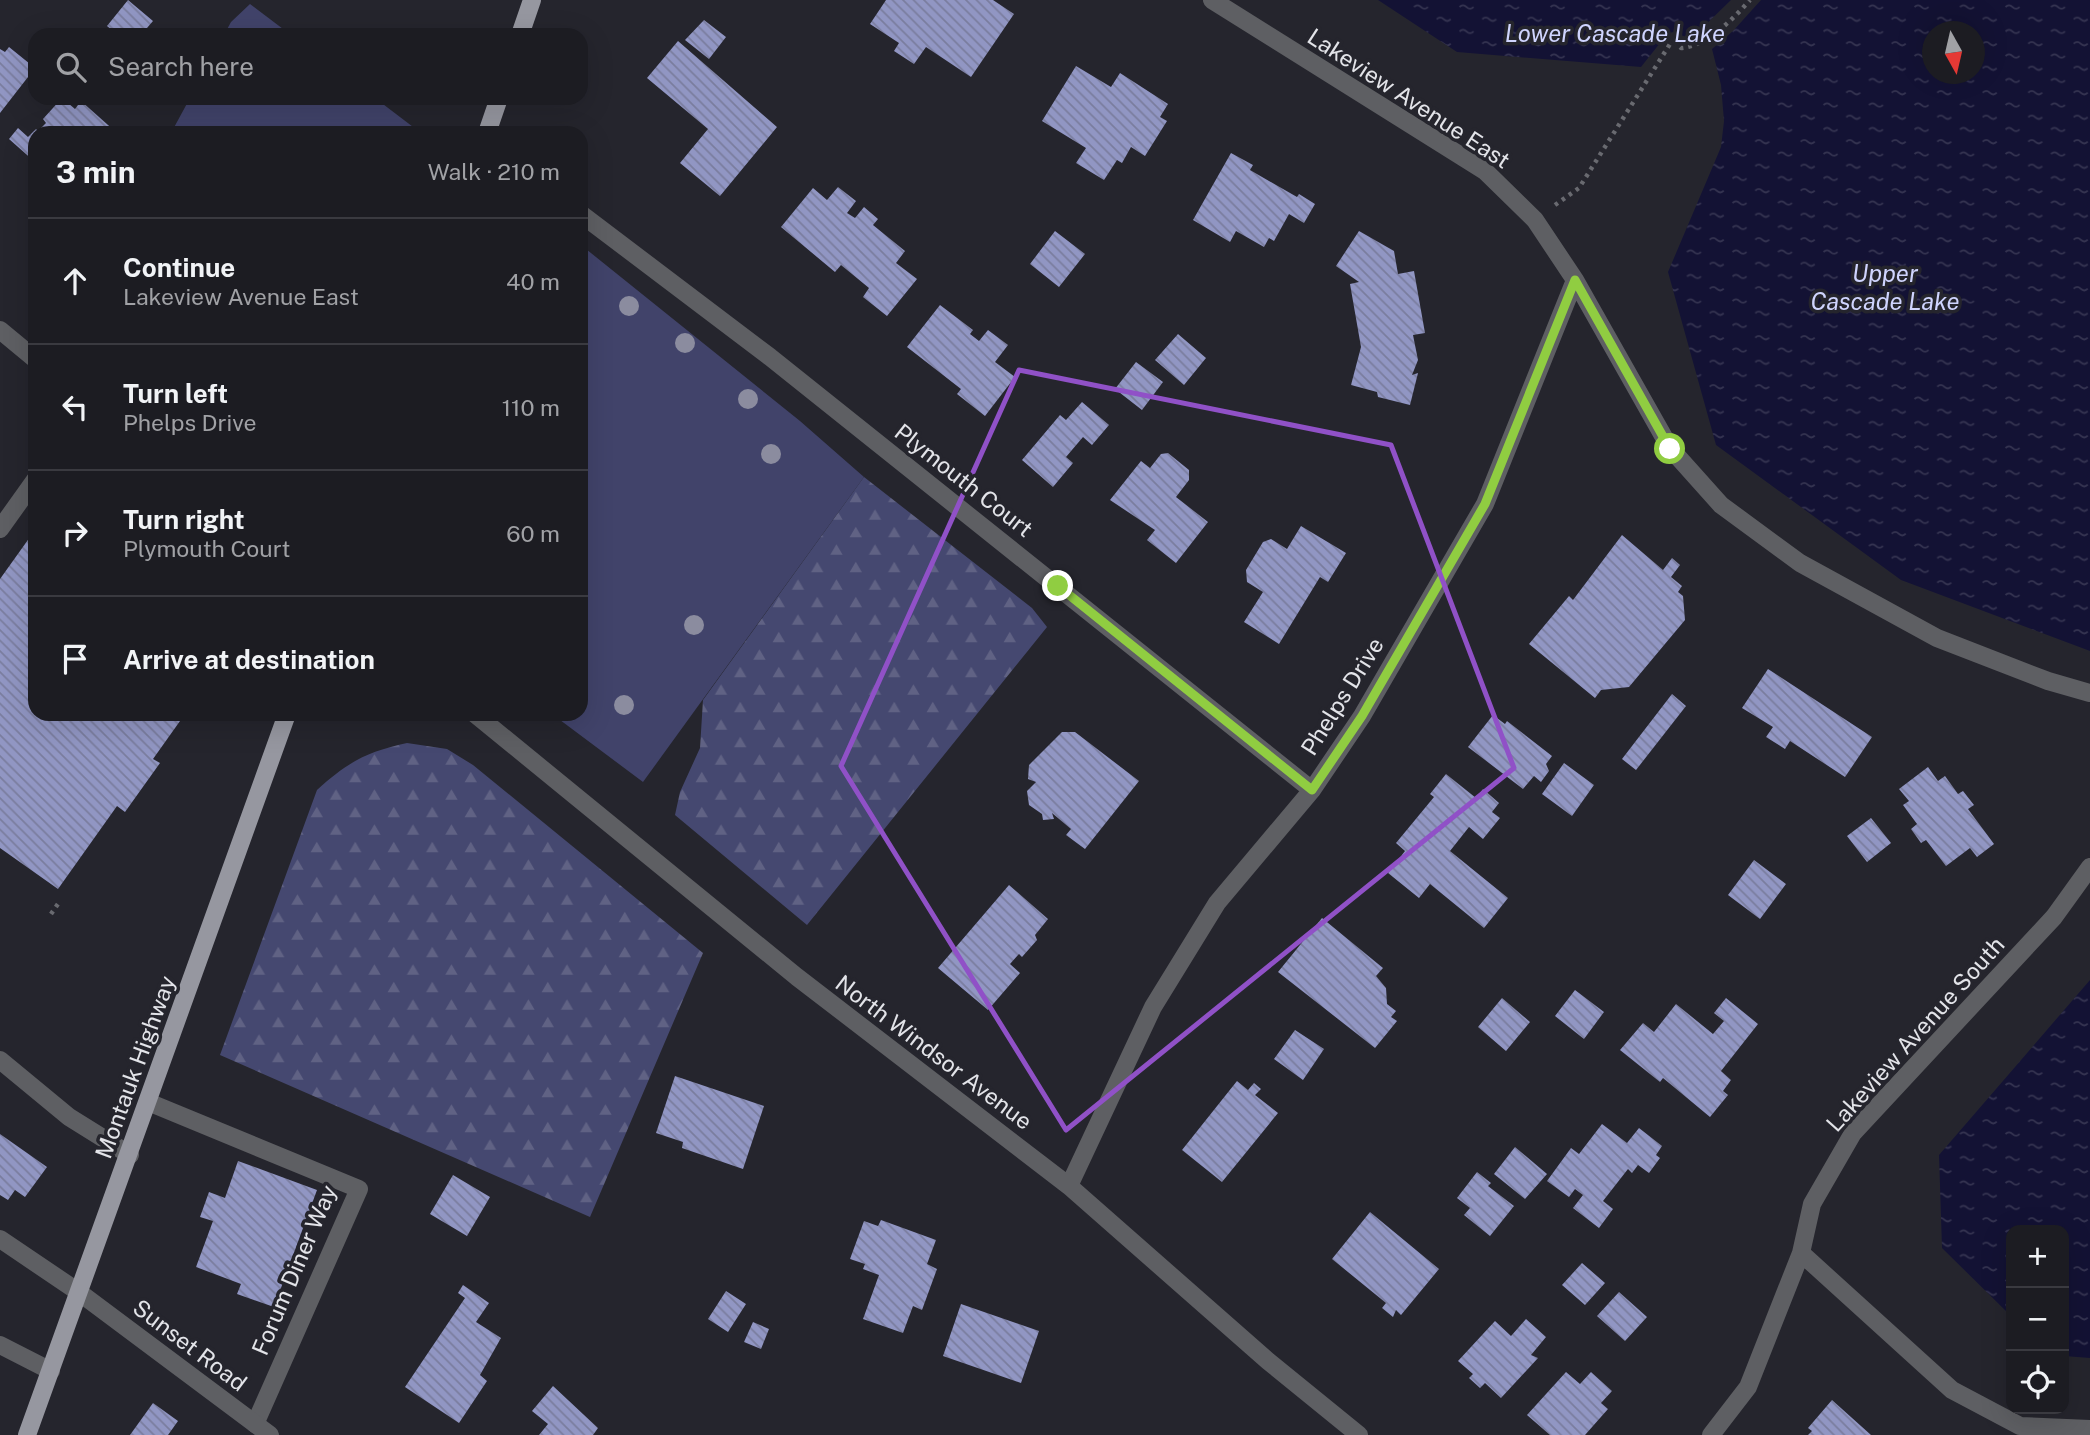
<!DOCTYPE html>
<meta charset="utf-8">
<style>
:root{--surface:#1c1c22;--page:#25252a;--text:#f1f3f6;--muted:#a0a1a5;--line:#3a3a40}
body{margin:0;font-family:"Public Sans",sans-serif;background:var(--page);color:var(--text)}
.controls{position:absolute;right:21px;bottom:21px;display:grid;overflow:hidden;border-radius:14px;box-shadow:0 7px 28px #0002}
.controls button{width:63px;height:63px;display:grid;place-items:center;padding:0;border:0;border-bottom:2px solid var(--line);background:var(--surface);color:var(--text);font:35px sans-serif}
.compass{position:absolute;left:1922px;top:21px;width:63px;height:63px;border-radius:50%;background:var(--surface);box-shadow:0 7px 28px #0002;rotate:172deg}
.stop{position:absolute;width:21px;height:21px;margin:-16px;border:5px solid #90cd41;border-radius:50%;background:#fff}
.stop.end{background:#90cd41;border-color:#fff;box-shadow:0 2px 7px #0008}
.list{margin:0;padding:0;list-style:none}
h2{display:flex;justify-content:space-between;align-items:center;height:91px;margin:0;padding:0 28px;font-size:30px}
h2 small{font-size:23px;font-weight:400;color:var(--muted)}
.list li{display:grid;grid-template-columns:46px 1fr auto;gap:21px;align-items:center;box-sizing:border-box;height:126px;padding:0 28px;border-top:2px solid var(--line)}
.list b{display:block;font-size:26px;white-space:nowrap}
.list p{margin:0;font-size:23px;white-space:nowrap;color:var(--muted)}
.list em{font-size:23px;font-style:normal;color:var(--muted)}
.icon{flex:none;width:38px;height:38px;fill:none;stroke:currentColor;stroke-width:2;stroke-linecap:round;stroke-linejoin:round}
.map{position:relative;flex:none;width:2090px;height:1435px;overflow:hidden}
.search{position:absolute;background:var(--surface);box-shadow:0 7px 28px #0002;left:28px;top:28px;width:560px;height:77px;display:flex;align-items:center;gap:18px;box-sizing:border-box;padding:0 24px;border-radius:21px;color:var(--muted);font-size:26px}
.panel{position:absolute;background:var(--surface);box-shadow:0 7px 28px #0002;left:28px;top:126px;width:560px;height:595px;border-radius:21px}
.map>svg:first-child{display:block}
.grass{fill:#41436a}
.forest{fill:url(#forest-firs)}
.water{fill:url(#water-ripples);fill-rule:evenodd}
.building{fill:url(#building-back-hatch)}
.lines{fill:none;stroke-linecap:round;stroke-linejoin:round}
.path{stroke:#696a70;stroke-width:4.5;stroke-dasharray:3.5 5;stroke-linecap:butt}
.service{stroke:#5e5f63;stroke-width:18}
.minor{stroke:#5e5f63;stroke-width:18}
.primary{stroke:#9697a0;stroke-width:18}
.tree{fill:#8b8c9f}
.route{stroke:#90cd41;stroke-width:9}
.marked{fill:none;stroke:#9051c7;stroke-width:5;stroke-linejoin:round}
.labels{text-anchor:middle;dominant-baseline:central;stroke-width:7;stroke-linejoin:round;paint-order:stroke}
.street-label{font-size:23px;fill:#e3e4e9;stroke:#25252d}
.water-label{font-size:24px;font-style:italic;fill:#cfd4fe;stroke:#25252d}
</style>
<div class="map">
<svg width="2090" height="1435" viewBox="0 0 2090 1435">
<defs>
<pattern id="forest-firs" width="22" height="20" patternUnits="userSpaceOnUse" patternTransform="scale(1.75)"><rect width="22" height="20" fill="#454870"/><path d="M5 1l3.5 6h-7zM16 11l3.5 6h-7z" fill="#606284"/></pattern>
<pattern id="water-ripples" width="26" height="14" patternUnits="userSpaceOnUse" patternTransform="scale(1.75)"><rect width="26" height="14" fill="#131234"/><path d="M2 4q2-2 4 0t4 0M15 11q2-2 4 0t4 0" fill="none" stroke="#353451"/></pattern>
<pattern id="building-back-hatch" width="6" height="6" patternUnits="userSpaceOnUse" patternTransform="scale(1.75)"><rect width="6" height="6" fill="#9196c3"/><path d="M-1 5l2 2M0 0l6 6M5-1l2 2" fill="none" stroke="#7a7d9e"/></pattern>
</defs>
<rect width="100%" height="100%" fill="#25252d"/>
<path class="grass" d="M250,4l41,31h-67l7,-13z
M190,98h185l46,35h-250z
M581,245l219,176 64,56 -221,305 -91,-68h29z"/>
<path class="forest" d="M864,477l168,131 15,19 -240,298 -132,-110 5,-23 20,-44 3,-48z
M407,743l40,6 26,16 230,188 -113,264 -370,-162 97,-265c31,-28 49,-38 90,-47z"/>
<path class="water" d="M1378,0h353l-36,35 -7,3 -14,-6 -6,1 -27,34 -184,-15z
M1761,0h329v651l-189,-71 -185,-135 -48,-173 53,-125 3,-26 -3,-36 -9,-36 21,-18zM1932,32h42v42h-42z
M2090,980v378l-26,-2v-126h-53v86l-69,-68 -3,-93z"/>
<path class="building" d="M128,0l25,21 -12,14h-23l-11,-9z
M886,0h107l21,14 -43,63 -45,-30 -12,17 -20,-13 5,-8 -29,-19z
M704,20l22,17 -17,22 -24,-19z
M678,41l99,86 -57,69 -40,-33 28,-34 -61,-51z
M9,47l26,21 -35,45v-64l5,3z
M1076,66l35,21 9,-14 48,31 -8,13 7,4 -22,35 -14,-9 -9,16 -5,-3 -13,20 -28,-17 10,-15 -44,-27z
M62,98l13,11 6,-8 36,32h-82v29l-26,-23 9,-11 10,9 8,-8 2,2 8,-8 -3,-4z
M1231,153l22,12 -3,5 47,27 2,-3 16,10 -11,19 -15,-9 -15,27 -5,-3 -5,9 -28,-16 -6,11 -37,-22z
M838,187l18,14 -9,12 8,5 9,-11 14,12 -5,6 32,26 -9,12 21,16 -30,37 -24,-19 6,-9 -28,-23 -6,7 -54,-45 32,-39 14,12z
M1055,231l30,23 -26,33 -29,-23z
M1359,231l35,20 4,23 16,-3 11,62 -12,2 5,25 -6,15 6,-2 -8,32 -32,-8 -1,-5 -26,-7 10,-38 -11,-63 9,-2 -23,-16z
M940,305l33,25 -3,4 9,7 9,-11 20,15 -13,17 20,15 -30,39 -28,-22 4,-5 -54,-42z
M1178,334l28,24 -22,27 -29,-25z
M1136,362l27,20 -21,28 -27,-21z
M1082,402l27,23 -17,20 -9,-8 -17,20 7,6 -20,24 -31,-27 38,-45 6,5z
M1168,453l21,17v10l-13,17 32,25 -32,41 -29,-23 8,-10 -45,-30 31,-39 9,7 11,-14z
M1301,526l45,27 -18,29 -8,-5 -41,67 -35,-22 19,-30 -16,-10 -1,-12 17,-28 8,-3 16,10z
M35,530v184h150l-32,45 7,4 -35,49 -8,-6 -59,83 -58,-41v-269z
M1622,535l41,35 9,-12 8,7 -9,12 11,9 -4,6 5,4 2,24 -56,67 -28,3 -6,8 -66,-54 40,-48 4,4z
M1768,669l104,68 -27,40 -55,-36 -5,8 -19,-12 7,-10 -31,-19z
M1672,694l14,12 -50,64 -14,-11z
M1493,715l12,9 2,-3 45,35 -6,8 3,7 -8,11 -7,-6 -11,13 -55,-42z
M1062,732h13l64,49 -54,68 -19,-14 5,-6 -19,-16 2,6 -11,1 -1,-6 -13,-9 -2,-14 9,-9 -8,-3 1,-14z
M1564,763l30,22 -22,31 -30,-22z
M1928,767l10,14 7,-5 13,18 5,-3 11,14 -6,4 26,35 -17,13 -7,-9 -24,18 -20,-26 -5,3 -10,-14 6,-5 -14,-19 6,-4 -10,-12z
M1446,774l30,24 7,-9 16,14 -7,9 8,6 -17,21 -14,-12 -19,24 58,47 -24,30 -54,-44 -11,14 -31,-25 17,-22 -9,-8 38,-46 -4,-3z
M1871,818l20,25 -24,19 -20,-26z
M1754,860l32,24 -26,35 -32,-24z
M1009,885l39,34 -13,16 2,5 -15,17 -3,-3 -9,10 10,9 -32,37 -50,-42z
M1322,918l61,50 -7,8 10,12 1,16 9,7 -5,6 6,4 -22,27 -97,-76z
M1575,990l29,22 -20,27 -29,-23z
M1502,998l28,24 -24,29 -28,-24z
M1726,998l32,26 -37,47 10,9 -8,11 5,4 -18,22 -47,-39 -3,4 -40,-32 23,-27 11,9 22,-28 37,30 11,-13 -10,-8z
M1295,1030l29,19 -21,31 -29,-21z
M675,1076l89,30 -21,63 -61,-21 1,-6 -27,-9z
M1237,1081l11,9 6,-7 7,6 -6,6 23,18 -56,69 -40,-32z
M1602,1124l25,19 12,-15 23,18 -6,9 4,3 -11,15 -11,-8 -6,8 -4,-4 -25,32 10,8 -14,19 -26,-20 10,-13 -8,-6 -6,8 -22,-16 24,-33 8,6z
M0,1134l47,33 -22,30 -10,-7 -7,10 -8,-5z
M1515,1147l32,27 -22,25 -31,-25z
M238,1161l79,29 -43,117 -37,-13 4,-10 -45,-17 17,-46 -13,-4 9,-25 16,6z
M1477,1172l14,11 -3,3 26,20 -24,30 -26,-21 6,-7 -13,-10z
M453,1175l37,22 -23,39 -37,-22z
M1370,1212l69,57 -38,46 -5,-5 -3,7 -11,-9 4,-5 -54,-44z
M881,1220l55,20 -9,24 10,5 -15,41 -9,-4 -10,27 -40,-14 16,-44 -16,-6 2,-5 -15,-5 14,-38 14,5z
M1582,1263l23,20 -20,22 -23,-20z
M463,1285l26,18 -13,19 25,16 -21,37 7,6 -28,42 -54,-36 60,-89 -7,-5z
M726,1291l20,13 -18,28 -20,-13z
M1619,1292l28,25 -22,24 -28,-25z
M961,1304l78,27 -18,52 -78,-27z
M1526,1319l20,18 -15,18 7,3 -37,40 -16,-15 -5,5 -11,-10 4,-4 -15,-13 37,-40 16,15z
M753,1322l16,7 -8,20 -17,-7z
M1566,1372l14,12 11,-12 21,19 -11,12 7,6 -23,26h-35l-23,-20z
M553,1386l45,42 -5,7h-54l9,-11 -16,-13z
M1832,1400l39,35h-63l4,-4 -4,-3z
M153,1403l25,18 -10,14h-38z"/>
<g class="lines">
<path class="path" d="M1555,205l24,-17 91,-144 5,-2 6,6c26,-2 52,-29 69,-48
M51,914l9,-13"/>
<path class="service" d="M148,1102l211,87 -104,235
M0,1239l80,54
M0,1345l51,26"/>
<path class="minor" d="M1212,0l273,171 50,49 40,60 95,168 51,57 79,58 137,75 111,43 42,12
M581,214l189,143 542,433
M0,330l35,29
M0,529l35,-49
M475,714l322,263 272,209 199,175 91,74
M0,1060l69,57 61,38
M1069,1186l84,-179 64,-104 95,-113 50,-74 123,-212 90,-224
M1801,1253l151,137 68,36 70,3
M80,1293l190,142
M1711,1435l37,-48 53,-134 11,-49 41,-71 201,-216 36,-50"/>
<path class="primary" d="M520,35l12,-35
M487,133l12,-35
M27,1435l260,-721"/>
</g>
<g class="tree">
<circle cx="629" cy="306" r="10"/>
<circle cx="685" cy="343" r="10"/>
<circle cx="748" cy="399" r="10"/>
<circle cx="771" cy="454" r="10"/>
<circle cx="694" cy="625" r="10"/>
<circle cx="624" cy="705" r="10"/>
</g>
<g class="lines">
<path class="route" d="M1058,586l254,204 50,-74 123,-212 90,-224 95,169"/>
</g>
<path class="marked" d="M1019,370l372,75 123,323 -448,362 -225,-364z"/>
<g class="labels">
<g class="street-label">
<text transform="translate(1409 98) rotate(33)">Lakeview Avenue East</text>
<text transform="translate(964 480) rotate(38)">Plymouth Court</text>
<text transform="translate(1342 696) rotate(-58)">Phelps Drive</text>
<text transform="translate(1915 1034) rotate(-48)">Lakeview Avenue South</text>
<text transform="translate(934 1052) rotate(37)">North Windsor Avenue</text>
<text transform="translate(135 1067) rotate(-70)">Montauk Highway</text>
<text transform="translate(294 1270) rotate(-67)">Forum Diner Way</text>
<text transform="translate(190 1345) rotate(37)">Sunset Road</text>
</g>
<g class="water-label">
<text x="1615" y="33">Lower Cascade Lake</text>
<text x="1885" y="273">Upper<tspan x="1885" dy="28">Cascade Lake</tspan></text>
</g>
</g>
</svg>
<div class="controls">
<button>+</button>
<button>−</button>
<button><svg class="icon" aria-label="locate" viewBox="0 0 24 24"><circle cx="12" cy="12" r="6"/><path d="M12 2v4M12 18v4M2 12h4M18 12h4"/></svg></button>
</div>
<svg class="compass" viewBox="-18 -18 36 36"><path d="M0-13l5 13h-10z" fill="#e53935"/><path d="M0 13l5-13h-10z" fill="#a0a1a5"/></svg>
<div class="stop" style="left:1670px;top:449px"></div>
<div class="stop end" style="left:1058px;top:586px"></div>
<div class="search"><svg class="icon" aria-label="search" viewBox="0 0 24 24"><circle cx="10" cy="10" r="6"/><path d="M15 15l6 6"/></svg>Search here</div>
<section class="panel">
<h2>3 min<small>Walk · 210 m</small></h2>
<ul class="list">
<li><svg class="icon" aria-label="ahead" viewBox="0 0 24 24"><path d="M12 20V5M6 11l6-6 6 6"/></svg><div><b>Continue</b><p>Lakeview Avenue East</p></div><em>40 m</em></li>
<li><svg class="icon" aria-label="left" viewBox="0 0 24 24"><path d="M17 20v-9H6M10 6l-5 5 5 5"/></svg><div><b>Turn left</b><p>Phelps Drive</p></div><em>110 m</em></li>
<li><svg class="icon" aria-label="right" viewBox="0 0 24 24"><path d="M7 20v-9h11M14 6l5 5-5 5"/></svg><div><b>Turn right</b><p>Plymouth Court</p></div><em>60 m</em></li>
<li><svg class="icon" aria-label="arrive" viewBox="0 0 24 24"><path d="M6 21V4h12l-3 4 3 4H6"/></svg><div><b>Arrive at destination</b></div></li>
</ul>
</section>
</div>
